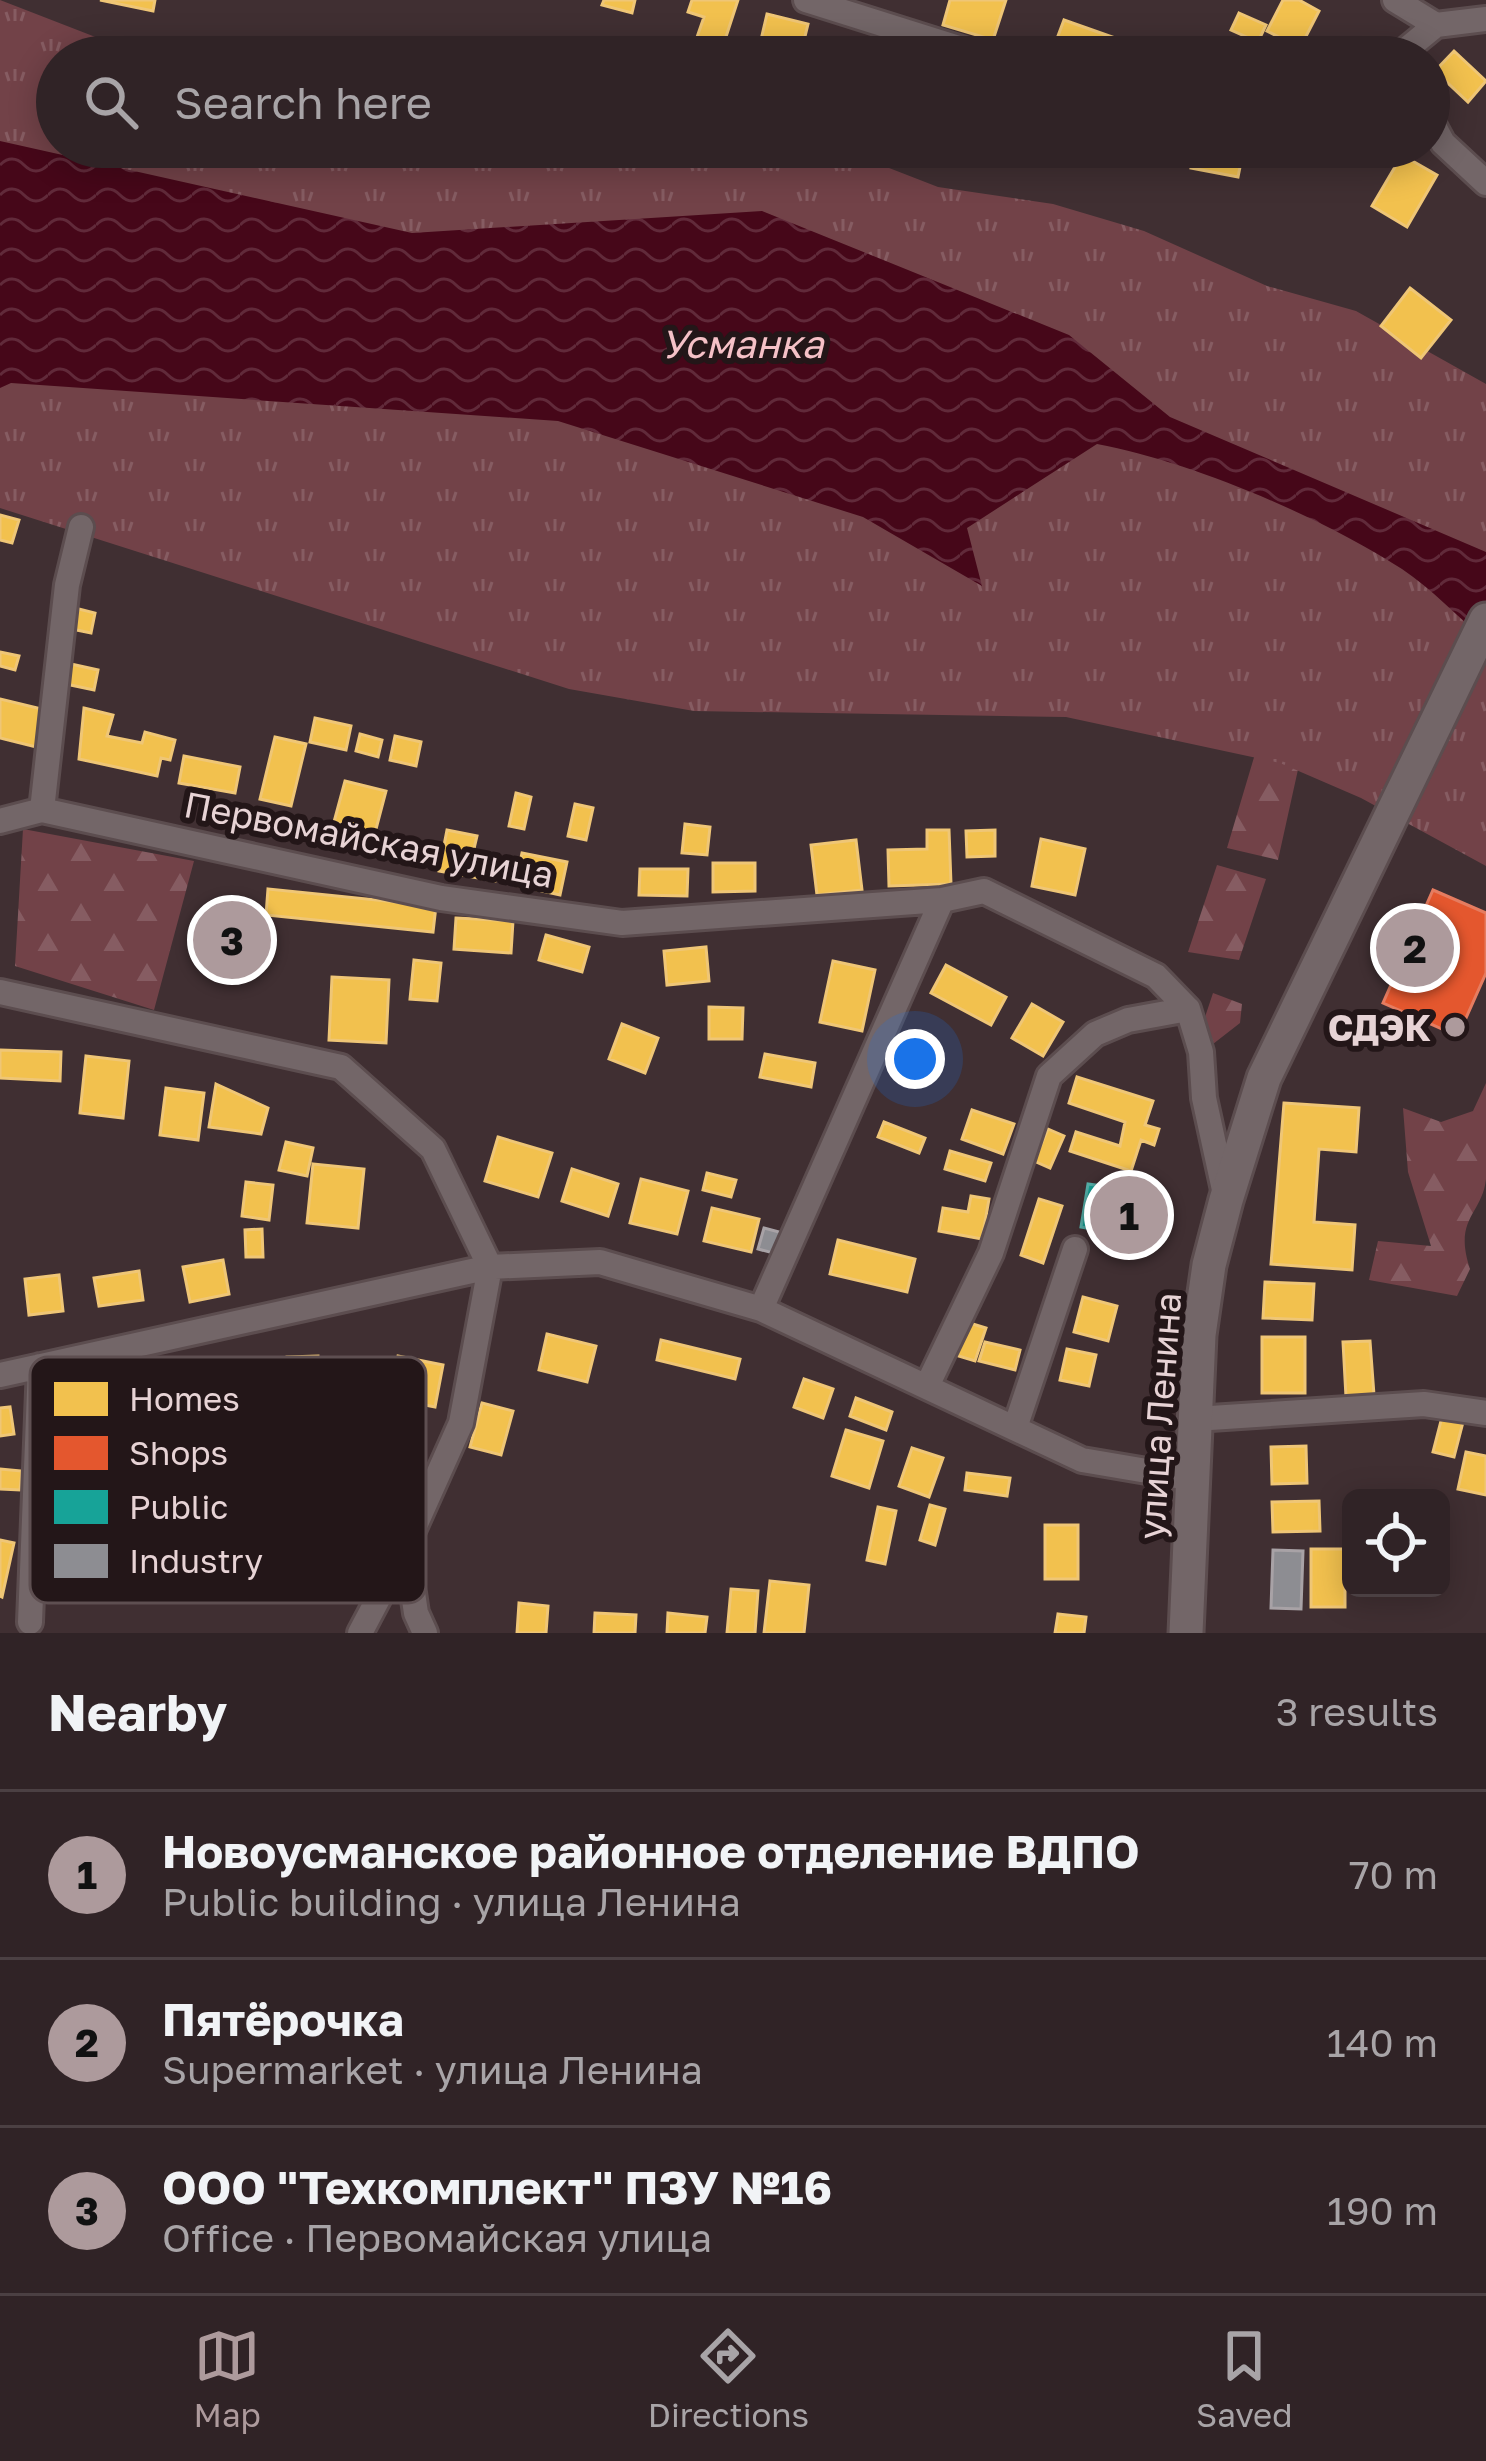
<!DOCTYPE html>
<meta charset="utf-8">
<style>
:root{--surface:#302326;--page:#382b2e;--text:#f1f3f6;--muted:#a8a4a7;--line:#4b4043;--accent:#ad9a9c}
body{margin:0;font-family:"Golos Text",sans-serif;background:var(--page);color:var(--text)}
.controls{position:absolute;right:36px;bottom:36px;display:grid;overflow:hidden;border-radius:18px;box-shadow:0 6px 30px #0003}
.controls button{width:108px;height:108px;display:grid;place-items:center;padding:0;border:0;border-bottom:3px solid var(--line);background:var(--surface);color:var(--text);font:60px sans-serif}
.you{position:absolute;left:915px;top:1059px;width:42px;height:42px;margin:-30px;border:9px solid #fff;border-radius:50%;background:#1a73e8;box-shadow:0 0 0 18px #1a73e833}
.badge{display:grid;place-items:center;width:78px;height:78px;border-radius:50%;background:var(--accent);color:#111;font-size:39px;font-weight:700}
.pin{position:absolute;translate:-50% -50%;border:6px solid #fff;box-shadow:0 3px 12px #0006}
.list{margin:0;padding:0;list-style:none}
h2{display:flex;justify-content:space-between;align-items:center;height:156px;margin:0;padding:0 48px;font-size:51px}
h2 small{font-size:39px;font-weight:400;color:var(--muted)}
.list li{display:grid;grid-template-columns:78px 1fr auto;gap:36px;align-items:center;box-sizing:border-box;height:168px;padding:0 48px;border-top:3px solid var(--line)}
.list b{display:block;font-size:45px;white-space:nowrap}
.list p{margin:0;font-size:39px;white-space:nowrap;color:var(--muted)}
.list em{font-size:39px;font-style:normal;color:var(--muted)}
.icon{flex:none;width:66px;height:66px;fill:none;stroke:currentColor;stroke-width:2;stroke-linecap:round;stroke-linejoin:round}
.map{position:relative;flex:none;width:1486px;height:1633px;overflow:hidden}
.search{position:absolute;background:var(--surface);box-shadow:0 6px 30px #0003;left:36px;right:36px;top:36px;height:132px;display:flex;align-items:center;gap:30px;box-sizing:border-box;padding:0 42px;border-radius:66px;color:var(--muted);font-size:45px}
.sheet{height:660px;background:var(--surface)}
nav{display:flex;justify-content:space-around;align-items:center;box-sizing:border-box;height:168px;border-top:3px solid var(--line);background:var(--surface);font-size:33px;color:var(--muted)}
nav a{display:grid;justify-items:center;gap:6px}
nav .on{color:var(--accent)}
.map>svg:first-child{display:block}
.forest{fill:url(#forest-firs)}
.park{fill:url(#park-tufts)}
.water{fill:url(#water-waves)}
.homes{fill:#f2c14e;stroke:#efc676;stroke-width:3}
.shops{fill:#e4572e;stroke:#e57c60;stroke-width:3}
.public{fill:#17a398;stroke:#55b1aa;stroke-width:3}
.industry{fill:#8d8d92;stroke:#a8a2a6;stroke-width:3}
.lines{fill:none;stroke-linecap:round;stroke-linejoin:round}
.street-casing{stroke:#5c4d4f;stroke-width:30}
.secondary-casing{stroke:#5c4d4f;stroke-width:39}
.street{stroke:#736668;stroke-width:24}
.secondary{stroke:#736668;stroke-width:33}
.poi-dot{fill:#ad9a9c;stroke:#231618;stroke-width:4.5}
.labels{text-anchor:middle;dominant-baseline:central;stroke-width:12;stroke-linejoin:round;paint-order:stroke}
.street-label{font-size:36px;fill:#e7d3d5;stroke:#231618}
.poi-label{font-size:36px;font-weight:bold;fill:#e7d3d5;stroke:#231618;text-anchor:end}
.water-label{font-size:39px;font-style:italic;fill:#f5c1c7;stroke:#231618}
.key{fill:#231618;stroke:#5e4f51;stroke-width:3}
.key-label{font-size:33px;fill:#e7d3d5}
</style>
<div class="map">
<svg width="1486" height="1633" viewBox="0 0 1486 1633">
<defs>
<pattern id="forest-firs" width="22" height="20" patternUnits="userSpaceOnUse" patternTransform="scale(3)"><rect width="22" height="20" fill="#724248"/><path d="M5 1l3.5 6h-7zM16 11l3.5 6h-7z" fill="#865c62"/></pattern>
<pattern id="park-tufts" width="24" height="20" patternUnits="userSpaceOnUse" patternTransform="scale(3)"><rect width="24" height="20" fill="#724248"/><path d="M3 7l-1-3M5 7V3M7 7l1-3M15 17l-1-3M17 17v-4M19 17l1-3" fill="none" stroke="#865c62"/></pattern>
<pattern id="water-waves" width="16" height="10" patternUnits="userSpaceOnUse" patternTransform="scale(3)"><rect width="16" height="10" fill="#460719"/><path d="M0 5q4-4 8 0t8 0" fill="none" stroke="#612a3a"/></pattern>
</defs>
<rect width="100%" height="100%" fill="#402f32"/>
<path class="forest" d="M1255,754l44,11 -21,95 -51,-12z
M23,829l171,32 -40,149 -139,-44z
M1217,865l49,14 -27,81 -51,-8z
M1213,993l29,11 -2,19 -27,21 -8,-27z
M1486,1083c0,31 0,65 0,96 -4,36 -33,39 -16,90l-13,27 -88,-16 9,-39 53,5 -23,-74 -5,-64 38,14 32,-11z"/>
<path class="park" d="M0,0l98,38 69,19h-110v90h778l103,40 115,17 91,27 123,55 89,25 130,73v482l-125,-68 -81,-35 -214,-46 -372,-6 -125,-22 -569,-181z"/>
<path class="water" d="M0,141l412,92 350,-22 307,124 101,82 316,135v89c-27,-23 -54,-52 -84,-72 -83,-53 -209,-107 -305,-125l-130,84 15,58 -119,-69 -305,-96 -547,-38 -11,5z"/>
<path class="homes" d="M100,0h55l-2,11z
M604,0h31l-3,13 -30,-8z
M692,0h46l-16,49 -26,-9 8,-23 -16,-5z
M950,0h56l-13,40 -50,-15z
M1283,0h16l20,11 -19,37 -33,-17z
M1239,13l27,12 -8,17 -27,-12z
M767,14l41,10 -8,33h-43z
M1064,20l51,18 -7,19 -56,-5z
M1267,40l34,17h-43z
M1454,51l32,30 -18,21 -33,-31z
M1047,147h46l-5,14z
M1195,147l48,5 -5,25 -47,-9z
M1336,147h31l-12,15z
M1402,155l35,20 -30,52 -35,-21z
M1410,288l41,32 -30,38 -40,-32z
M0,515l19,5 -7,23 -12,-3z
M71,607l24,6 -4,20 -24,-5z
M0,652l19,4 -4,14 -15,-4z
M71,664l27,6 -4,20 -28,-6z
M0,699l46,11 -10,37 -36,-9z
M84,708l29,7 -6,21 35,7 3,-11 30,8 -5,20 -9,-2 -4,18 -78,-17z
M315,718l36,8 -5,24 -36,-8z
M360,734l22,6 -4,17 -22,-6z
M395,736l26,6 -5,24 -26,-6z
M275,737l31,7 -15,62 -31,-7z
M184,756l56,11 -5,26 -56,-10z
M345,781l41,10 -11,42 -41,-11z
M516,793l15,4 -7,32 -15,-3z
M575,804l18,4 -7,32 -18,-4z
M685,824l25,3 -3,28 -25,-2z
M447,830l30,6 -4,17 26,5 -4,23 -56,-10z
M927,830h22l2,54 -62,2 -1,-36 39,-1z
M995,830v26l-28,1 -1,-26z
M1041,839l44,10 -10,46 -43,-9z
M856,840l6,50 -45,5 -6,-50z
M522,853l45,9 -7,33 -45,-10z
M713,863h42v28l-42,1z
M640,869h48l-1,27 -48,-1z
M268,889l168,17 -3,26 -167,-17z
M456,918l57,3 -2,32 -57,-4z
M546,935l43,12 -7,25 -43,-12z
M706,947l3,34 -42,4 -3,-34z
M414,960l27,3 -4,38 -27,-2z
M833,961l42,9 -13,61 -42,-9z
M946,965l60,32 -15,28 -60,-32z
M332,977l57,3 -3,63 -57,-3z
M1032,1004l31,18 -20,34 -31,-18z
M709,1007l34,1 -1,31h-33z
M622,1024l36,14 -13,35 -36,-14z
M0,1050l61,2 -1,29 -60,-3z
M765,1054l50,9 -4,24 -51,-10z
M86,1056l43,5 -6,57 -43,-5z
M1077,1077l76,24 -8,24 14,4 -5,16 -13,-5 -10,31 -61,-20 6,-19 44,14 5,-24 -56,-19z
M216,1084l52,24 -7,26 -52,-7z
M166,1088l38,5 -6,47 -38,-5z
M1284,1103l75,5 -3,44 -37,-3 -5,73 41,3 -3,45 -81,-6z
M972,1110l42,14 -11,30 -41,-15z
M884,1122l41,16 -6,15 -41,-16z
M1048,1129l16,7 -14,32 -16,-7z
M498,1137l54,16 -14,44 -53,-16z
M286,1142l27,6 -6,28 -28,-6z
M950,1151l41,12 -6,18 -40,-12z
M313,1164l51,5 -6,59 -51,-5z
M572,1169l46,15 -10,32 -46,-15z
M707,1173l29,7 -5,17 -28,-7z
M641,1179l47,12 -11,43 -47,-11z
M246,1182l27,3 -4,35 -27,-4z
M971,1196l18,3 -7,40 -43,-8 4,-23 25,4z
M1039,1199l23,7 -19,57 -22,-8z
M712,1208l47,11 -8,33 -47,-11z
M262,1229l1,28h-17l-1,-27z
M838,1240l77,19 -8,33 -77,-18z
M223,1260l6,34 -39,8 -7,-35z
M139,1271l4,29 -44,6 -5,-28z
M59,1275l4,36 -34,4 -4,-36z
M1265,1282l49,2 -2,36 -49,-2z
M1083,1297l34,9 -9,35 -34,-9z
M963,1321l23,7 -11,33 -23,-7z
M547,1334l49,12 -9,36 -48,-12z
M1262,1337h43v56h-43z
M661,1340l79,19 -5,20 -78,-19z
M1370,1341l4,54 -28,2 -3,-55z
M985,1342l35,8 -5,20 -36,-9z
M1067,1349l29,6 -7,31 -29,-6z
M318,1356l1,49h-31l-1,-48z
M398,1356l45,9 -8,42 -46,-9z
M804,1379l29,10 -10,29 -29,-11z
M856,1398l36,14 -6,18 -36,-14z
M482,1403l31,8 -12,44 -31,-8z
M10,1407l4,27 -14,2v-28z
M1442,1417l21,5 -9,35 -21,-5z
M846,1430l37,11 -14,47 -37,-12z
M1306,1446l1,37 -35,1 -1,-37z
M912,1448l31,10 -14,39 -30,-11z
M1466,1452l20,4v39l-28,-6z
M0,1469l22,2 -2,19 -20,-1z
M967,1473l43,5 -3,18 -42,-6z
M1319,1501l1,30 -47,1 -1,-30z
M930,1505l15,4 -10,36 -15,-5z
M878,1507l18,4 -11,53 -18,-4z
M1045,1525h33v54h-33z
M0,1540l14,3 -12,54 -2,-1z
M1311,1549h34v58h-34z
M770,1581l39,4 -5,48h-40z
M731,1589l27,2 -3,42h-28z
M519,1603l29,3 -2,27h-29z
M595,1613l41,2 -1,18h-41z
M668,1613l39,4 -2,16h-38z
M1058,1614l28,3 -2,16h-29z"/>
<path class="shops" d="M1433,890l53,23v60l-28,63 -75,-33z"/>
<path class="public" d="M1112,1176l32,5 -11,68 -32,-6 2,-12 -22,-4 7,-43 22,3z"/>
<path class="industry" d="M764,1228l19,5 -6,21 -19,-5z
M1273,1550l30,1 -2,58 -30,-1z"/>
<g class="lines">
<defs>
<path id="street" d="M806,0l181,57
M1395,0l41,25 50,-6
M1397,57l39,-32
M1429,117l14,26 43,40
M42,810l25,-225 14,-58
M0,821l42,-11 399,88 181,25 320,-23
M0,992l341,75 92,82 57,118 -29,156 -55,123 10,67 9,20
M761,1309l181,-409 42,-9 172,85 32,33 13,43 3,46 22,101
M0,1375l490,-108 110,-5 161,47 321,151 112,19
M927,1386l64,-133 58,-177 46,-42 33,-14 60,-11
M1195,1419l229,-15 62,9
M1015,1428l60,-179
M30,1622l10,-256
M360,1633l46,-87"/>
<path id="secondary" d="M1186,1633l13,-298 10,-70 17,-65 38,-122 222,-458"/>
</defs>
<use href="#street" class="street-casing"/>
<use href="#secondary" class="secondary-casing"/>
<use href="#street" class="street"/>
<use href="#secondary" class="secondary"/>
</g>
<circle class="poi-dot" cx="1455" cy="1027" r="12"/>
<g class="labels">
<g class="street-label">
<text transform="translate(369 839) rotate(11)">Первомайская улица</text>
<text transform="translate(1159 1416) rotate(-86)">улица Ленина</text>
</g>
<g class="poi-label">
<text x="1431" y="1027">СДЭК</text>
</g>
<g class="water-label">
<text x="742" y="343">Усманка</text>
</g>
</g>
<rect x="30" y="1357" width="396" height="246" rx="18" class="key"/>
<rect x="54" y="1382" width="54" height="34" fill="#f2c14e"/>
<rect x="54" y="1436" width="54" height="34" fill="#e4572e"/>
<rect x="54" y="1490" width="54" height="34" fill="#17a398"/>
<rect x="54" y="1544" width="54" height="34" fill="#8d8d92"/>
<g class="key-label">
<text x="129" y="1411">Homes</text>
<text x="129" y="1465">Shops</text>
<text x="129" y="1519">Public</text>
<text x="129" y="1573">Industry</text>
</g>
</svg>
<div class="controls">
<button><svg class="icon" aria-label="locate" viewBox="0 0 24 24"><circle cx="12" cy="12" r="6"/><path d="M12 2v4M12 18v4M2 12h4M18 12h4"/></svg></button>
</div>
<div class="you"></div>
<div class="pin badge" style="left:1129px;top:1215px">1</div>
<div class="pin badge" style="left:1415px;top:948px">2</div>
<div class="pin badge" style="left:232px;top:940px">3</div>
<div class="search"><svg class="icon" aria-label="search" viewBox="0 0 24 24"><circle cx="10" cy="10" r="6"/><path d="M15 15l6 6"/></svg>Search here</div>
</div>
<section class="sheet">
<h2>Nearby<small>3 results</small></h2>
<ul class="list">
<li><span class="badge">1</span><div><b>Новоусманское районное отделение ВДПО</b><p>Public building · улица Ленина</p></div><em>70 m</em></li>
<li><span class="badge">2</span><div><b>Пятёрочка</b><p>Supermarket · улица Ленина</p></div><em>140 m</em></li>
<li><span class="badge">3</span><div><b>ООО &quot;Техкомплект&quot; ПЗУ №16</b><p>Office · Первомайская улица</p></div><em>190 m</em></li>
</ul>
</section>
<nav>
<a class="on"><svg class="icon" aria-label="map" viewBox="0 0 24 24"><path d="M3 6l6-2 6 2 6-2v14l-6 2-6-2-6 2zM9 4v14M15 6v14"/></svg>Map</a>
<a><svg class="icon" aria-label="directions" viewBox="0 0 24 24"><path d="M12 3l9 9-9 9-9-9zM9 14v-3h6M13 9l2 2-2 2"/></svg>Directions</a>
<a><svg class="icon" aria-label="saved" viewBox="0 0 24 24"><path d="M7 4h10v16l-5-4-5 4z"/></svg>Saved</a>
</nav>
